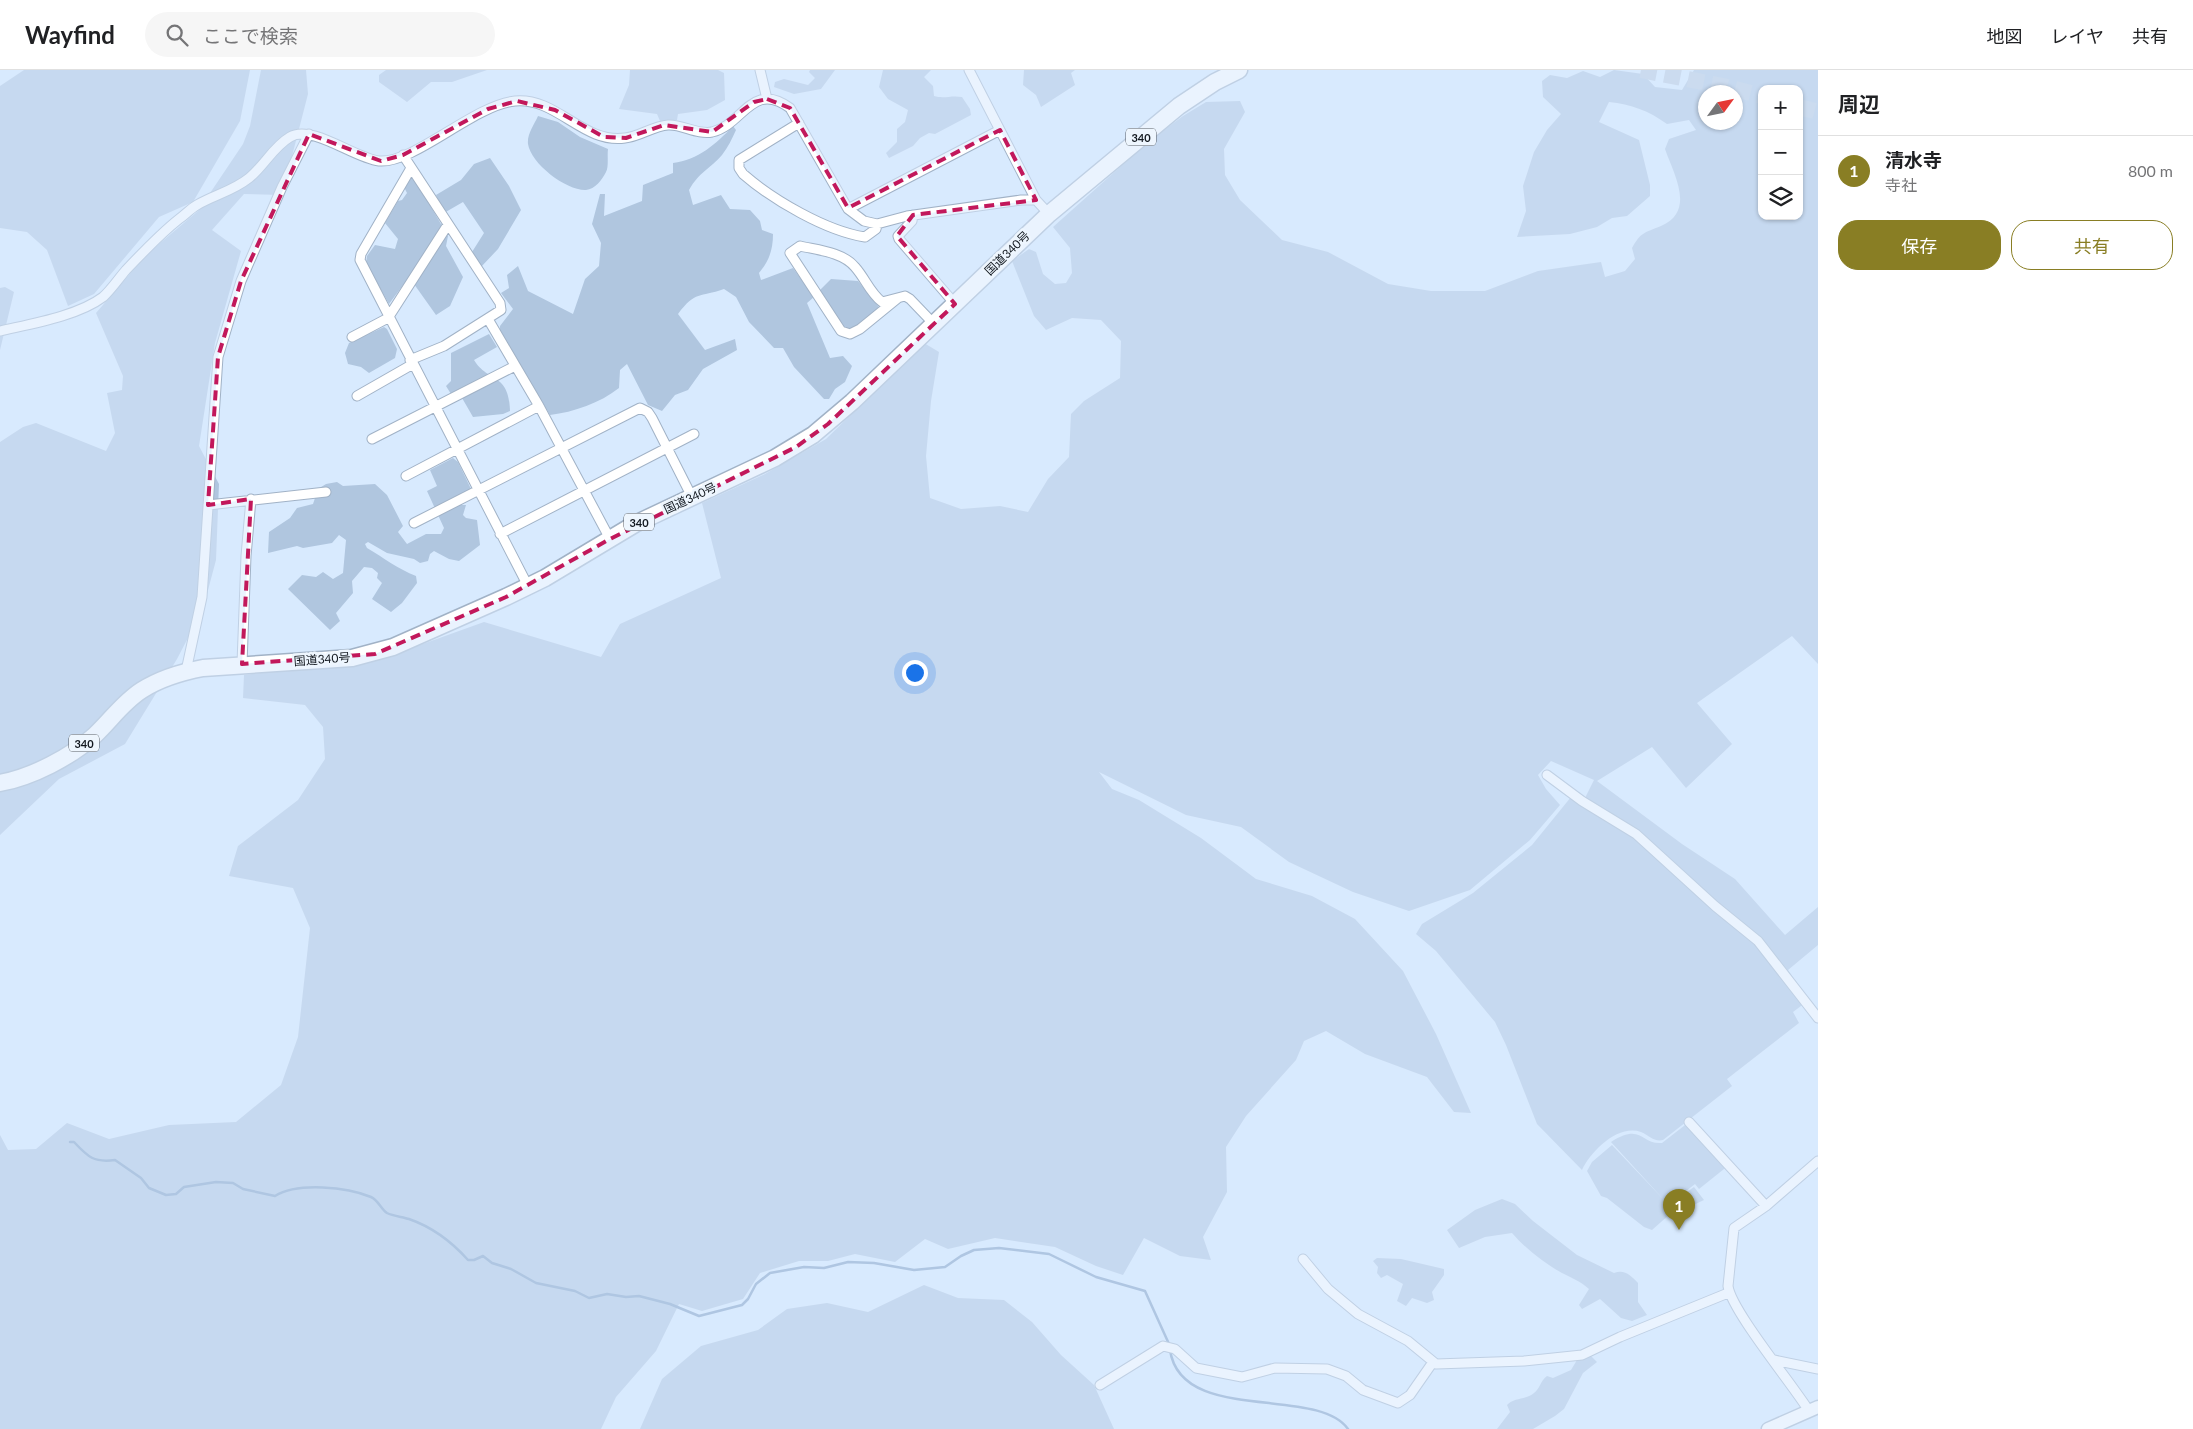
<!DOCTYPE html>
<html lang="ja">
<meta charset="utf-8">
<style>
:root{--surface:#fff;--page:#f6f6f6;--text:#202124;--muted:#757577;--line:#e0e0e0;--accent:#897e24}
body{margin:0;font-family:Lato,"Noto Sans JP",sans-serif;background:var(--page);color:var(--text)}
.controls{position:absolute;right:15px;top:15px;display:grid;overflow:hidden;border-radius:10px;box-shadow:0 1px 4px #0004}
.controls button{width:45px;height:45px;display:grid;place-items:center;padding:0;border:0;border-bottom:1px solid var(--line);background:var(--surface);color:var(--text);font:25px sans-serif}
.compass{position:absolute;left:1698px;top:15px;width:45px;height:45px;border-radius:50%;background:var(--surface);box-shadow:0 1px 4px #0004;rotate:57deg}
.you{position:absolute;left:914px;top:602px;width:18px;height:18px;margin:-12px;border:4px solid #fff;border-radius:50%;background:#1a73e8;box-shadow:0 0 0 8px #1a73e833}
.badge{display:grid;place-items:center;width:32px;height:32px;border-radius:50%;background:var(--accent);color:#fff;font-size:16px;font-weight:700}
.pin{position:absolute;translate:-50% -41px;filter:drop-shadow(0 1px 2px #0008)}
.pin::after{content:'';position:absolute;top:26px;width:18px;height:15px;background:inherit;clip-path:polygon(0 0,100% 0,50% 100%)}
.list{margin:0;padding:0;list-style:none}
h2{display:flex;justify-content:space-between;align-items:center;height:65px;margin:0;padding:0 20px;font-size:21px}
h2 small{font-size:16px;font-weight:400;color:var(--muted)}
.list li{display:grid;grid-template-columns:32px 1fr auto;gap:15px;align-items:center;box-sizing:border-box;height:70px;padding:0 20px;border-top:1px solid var(--line)}
.list b{display:block;font-size:19px;white-space:nowrap}
.list p{margin:0;font-size:16px;white-space:nowrap;color:var(--muted)}
.list em{font-size:16px;font-style:normal;color:var(--muted)}
.actions{display:flex;gap:10px;padding:15px 20px}
.actions a{flex:1;padding:11px 0;border:1px solid var(--accent);border-radius:20px;text-align:center;font-size:18px;color:var(--accent)}
.actions .main{background:var(--accent);color:#fff}
.icon{flex:none;width:28px;height:28px;fill:none;stroke:currentColor;stroke-width:2;stroke-linecap:round;stroke-linejoin:round}
.map{position:relative;flex:none;width:1818px;height:1359px;overflow:hidden}
header{display:flex;align-items:center;gap:30px;box-sizing:border-box;height:70px;padding:0 25px;background:var(--surface);border-bottom:1px solid var(--line)}
header strong{font-size:24px}
nav{display:flex;gap:28px;margin-inline-start:auto;font-size:18px}
.search{width:350px;height:45px;background:var(--page);display:flex;align-items:center;gap:12px;box-sizing:border-box;padding:0 18px;border-radius:28px;color:var(--muted);font-size:19px}
main{display:flex}
aside{flex:1;background:var(--surface)}
.map>svg:first-child{display:block}
.green{fill:#b0c6df;fill-rule:evenodd}
.lines{fill:none;stroke-linecap:round;stroke-linejoin:round}
.stream{stroke:#7c9cc0;stroke-width:2.5}
.highway-tunnel{stroke:#bacadd;stroke-width:16;stroke-dasharray:16 8;stroke-linecap:butt}
.street-casing{stroke:#a1b2c6;stroke-width:11}
.secondary-casing{stroke:#a1b2c6;stroke-width:15}
.highway-casing{stroke:#a1b2c6;stroke-width:19}
.street{stroke:#fff;stroke-width:9}
.secondary{stroke:#fff;stroke-width:12}
.highway{stroke:#fff;stroke-width:16}
.marked{fill:none;stroke:#c2185b;stroke-width:4;stroke-dasharray:10 6;stroke-linejoin:round}
.labels{text-anchor:middle;dominant-baseline:central;stroke-width:5;stroke-linejoin:round;paint-order:stroke}
.shield{fill:#eef6fe;stroke:#545b62;stroke-width:1}
.shield-label{font-size:11px;font-weight:bold;fill:#12181f}
.street-label{font-size:12px;fill:#12181f;stroke:#eef6fe}
</style>
<header>
<strong>Wayfind</strong>
<div class="search"><svg class="icon" aria-label="search" viewBox="0 0 24 24"><circle cx="10" cy="10" r="6"/><path d="M15 15l6 6"/></svg>ここで検索</div>
<nav><a>地図</a><a>レイヤ</a><a>共有</a></nav>
</header>
<main>
<div class="map">
<svg width="1818" height="1359" viewBox="0 0 1818 1359">
<rect width="100%" height="100%" fill="#d8eafe"/>
<path class="green" d="M24,0h226l-10,51 -47,81 -34,15 -65,77 -26,12 -21,-56 -20,-18 -27,-4v-142z
M261,0h45l2,24 -26,101 -38,-1 -32,36 29,21 -26,92 -16,103 20,38 -3,76 -13,49 -26,50 -52,85 -66,35 -59,56v-393l23,-15 13,-4 70,28 9,-18 -8,-40 15,-3 1,-14 -27,-63 50,-58 52,-44 45,-67 7,-18z
M386,0h101l-35,12h-21l-24,20 -28,-20v-7z
M630,0h88l6,3 1,27 -18,10 -29,4 -1,6 -17,1 -3,-7 -38,-5 10,-24z
M810,0h25l-14,19 -27,5 -20,-7 1,-5 9,-3 24,6 7,-7 -6,-6z
M883,0h48l-7,7 9,9 1,10c10,3 17,-1 28,1l8,12 1,6 -36,19 -6,-1 -9,5 -7,8 -24,12 -3,-5 11,-11v-13l8,-7 3,-12 -20,-11 -9,-12z
M1024,0h51l-4,3 4,12 -34,22 -5,-12 -13,-10z
M1614,0l29,4 12,13 27,3 12,-20h124v594l-26,-28 -95,67 35,41 -46,44 -34,-41 -55,34 85,63 53,35 50,56 33,-28v38l-30,25 21,30 -16,12 6,11 -72,56 5,7 -69,54c-9,2 -13,-4 -22,-8 -23,-8 -50,19 -59,38l-45,-46 -31,-79 -11,-23 -59,-71 -20,-17 6,-10 51,-31 59,-48 39,-48 11,7 12,-24 -43,-19 -13,14 8,14 14,16 -30,35 -60,50 -61,21 -56,-19 -64,-30 -48,-35 -55,-12 -87,-43 13,17 27,11 62,38 55,41 56,17 43,23 48,52 33,63 35,79 -17,-1 -27,-35 -62,-23 -39,-23 -22,10 -8,19 -50,56 -20,31 1,45 -24,45 8,23 -31,-4 -36,-18 -21,37 -27,-9 -41,-19 -60,-9 -47,11 -23,-10 -30,23 -40,-8 -27,7h-29l-39,12 -17,26 -41,12 -23,-7 -23,47 -40,46 -15,32h-601v-294l8,15 28,-1 31,-26 42,16 60,-14 67,-3 45,-37 17,-48 12,-109 -17,-40 -64,-12 9,-30 60,-46 27,-41 -2,-32 -18,-22 -62,-7 1,-23 137,-16 103,-37 117,35 19,-33 101,-46 -19,-75 63,-29 61,-35 98,-96 15,9 -8,49 -5,55 4,42 31,11 39,-3 28,6 20,-33 21,-22 2,-43 13,-13 36,-23 1,-37 -20,-21 -29,-2 -26,12 -12,-14 -22,-55 17,-12 7,3 7,22 12,10 11,-1 6,-10 -2,-25 -17,-21 95,-85 35,-26 23,-14 34,-1 5,11 -21,37 1,26 15,25 42,40 46,12 60,32 43,7h54l53,-20 63,-9 4,15 20,-6 10,-12 -3,-11c9,-16 12,-15 29,-22 35,-15 13,-51 4,-77l4,-10 27,-9 -7,-10 -22,4c-18,-13 -36,-20 -58,-22l-10,20 40,18 11,45v11l-23,20 -15,2 -15,9 -27,7 -53,3 9,-26 -3,-25 11,-34 13,-22 14,-16 -18,-17 -1,-16 8,-6 17,3 16,-7 17,6zM1762,19h37v127h-37zM1706,22h30v30h-30z
M538,46l20,6 22,15 28,12c-1,7 1,17 -2,23 -4,8 -11,17 -20,18 -19,1 -55,-26 -58,-46 -1,-10 6,-19 10,-28z
M733,56l3,4c-4,9 -8,17 -14,25 -12,14 -22,16 -33,35l4,15 28,-10 9,14 20,1 10,11 2,9 11,4c0,16 -4,27 -14,39l2,7 32,-12 21,29 -7,6 23,55 13,-2 9,10 -7,16 -10,7 -6,10h-5l-30,-32 -11,-19h-9l-25,-26 -13,-25 -12,-8c-25,9 -28,1 -46,25l27,36 30,-11 2,11 -34,19 -15,21 -13,5 -13,16 -14,-6 -21,-41 -7,6 -1,18c-19,15 -45,24 -69,27l-50,-84v-5l13,-17 -12,-16 8,-5 -2,-13 11,-9 10,25 45,23 12,-35 14,-13 2,-23 -9,-19 8,-30h5l-1,22 38,-15 1,-16 30,-12v-10c25,-3 43,-19 60,-37z
M490,88l19,28 12,24 -23,39 -17,18 -9,-15 12,-19 -21,-31 -19,11 -8,-18 25,-15 13,-16z
M410,107l4,1 34,58 -2,10 17,31 -13,29 -14,9 -27,-38 -20,27 -23,-41 1,-7 8,-11 20,4 3,-10 -13,-16 13,-22 4,-1 5,-7 -3,-6z
M831,209l27,2 20,25v3l-21,17 -9,4 -7,-4 -22,-35z
M5,217l9,5 -14,58v-62z
M384,257l3,2 10,20 -2,9 -26,15 -8,-6 -13,-3 -3,-11 4,-10z
M489,264l8,13 -23,13c14,23 35,12 36,51l-7,3 -30,3 -15,-26 -7,3 -5,-8 5,-5v-28z
M453,388l5,4 13,27 -12,16h7l-3,10 3,3 11,2 3,25 -21,16 -10,-2 -15,-8 -4,3 -2,7 -8,2 -6,-4 -27,-6 -19,-11 -3,2 2,4c17,10 31,21 49,28l1,7 -15,20 -11,9 -19,-13 10,-16 -5,-5 1,-5 -6,-5 -8,-1 -12,14 1,12 -17,20 4,8 -10,9 -42,-41 14,-14 14,2 7,-5 10,7 10,-6 3,-33 -7,-5 -7,8 -29,5 -6,-2 -29,7 1,-21 21,-14 7,-10 16,-4 5,-15 8,-5 11,-2 6,4 32,-2 12,11 16,31 -5,6 9,12 19,-10h15l3,-6 -17,-37 10,-5 -7,-16z
M1689,1052l40,43 -30,24 -4,-5 -14,11 -15,7 11,-3 17,-12 10,13 -19,9 -6,-3 -27,24 -8,-3 -37,-29 -6,-2 -14,-25 5,-9 20,-17 53,56 -54,-59c31,-20 30,3 51,1z
M1502,1129l13,5 18,17 44,34 37,18c11,-4 17,3 24,10v19l9,13 -15,6 -11,-3 -21,-19 -18,10 -3,-4 10,-16c-9,-8 -17,-11 -27,-16 -18,-10 -37,-25 -50,-40l-27,4 -26,11 -12,-18 28,-20z
M1377,1188l24,1 43,10v6l-12,17 2,8 -7,3 -15,-5 -6,8 -9,-5 6,-17 -16,-9 -6,3 -4,-5 1,-6 -5,-6z
M924,1215l34,13 46,2 28,22 29,33 33,30 20,44h-474l22,-50 39,-33 57,-16 29,-21 40,-6 41,9z
M1591,1286l6,6 -14,11 -19,36 -9,7 -22,13h-36l13,-17 -3,-7c7,-8 19,-5 27,-12 6,-4 6,-12 13,-17l6,2 18,-8 6,-10z"/>
<g class="lines">
<path class="stream" d="M70,1072h4c14,15 20,21 41,18l26,18 8,10 17,7 10,-1 8,-7 32,-5 17,1 10,6 32,7c23,-14 72,-9 96,1 7,3 10,12 16,16 6,3 16,4 22,6 23,8 43,23 59,41h6l9,-4 9,7 19,6 25,14 39,8 14,7 18,-4 19,3 13,-1 31,8 29,12 43,-11 6,-6 8,-15 14,-11 34,-6 20,1 24,-6 26,1 40,7 31,-3 16,-11 13,-6 25,-2 50,6 47,23 49,14 24,53
M1170,1280c11,75 147,35 178,79"/>
<path class="highway-tunnel" d="M1641,0l82,16 39,10
M1799,37l19,5"/>
<defs>
<path id="street" d="M760,0l7,29
M969,0l67,130 13,14
M799,53l-60,37v8l4,6c30,26 83,57 122,63l11,-8 1,-5
M403,85l97,148 1,7 -57,36 -34,14
M411,98l-50,86 -1,6 168,326
M848,139l152,-79
M913,145l-1,6 -14,15 1,3 56,65
M898,228l-38,31 -10,5 -9,-3 -51,-78 10,-7c17,4 43,6 55,21 10,11 15,26 27,35l23,-6 5,3 24,25
M488,249l51,87 71,133
M0,261c30,-7 78,-15 103,-34 8,-7 16,-19 23,-27 17,-18 34,-36 53,-51 6,-4 11,-10 18,-14 17,-10 36,-14 52,-27 15,-12 24,-31 41,-41 22,-13 64,21 89,24 35,3 95,-56 136,-60 42,-4 68,43 110,37 14,-1 28,-12 43,-13 14,-1 29,10 44,7 31,-7 40,-52 78,-24l58,101 16,12 13,3 30,-8 114,-16h15
M352,267l36,-19 59,-92
M357,326l56,-32
M372,369l143,-73
M406,406l133,-70
M208,435l118,-13
M414,453l226,-115 8,4 4,6 40,79
M500,464l194,-100
M242,594l4,-108 5,-57
M186,601l16,-74 16,-240 23,-76 41,-94 27,-53
M1547,705l35,26 54,33 79,72 43,35 60,77
M1689,1052l77,84
M1303,1189l25,30 30,25 50,27 28,23 88,-3 58,-6 38,-18 108,-44
M1774,1290l44,9
M1100,1315l63,-39 12,3 21,19 46,9 33,-9 52,1 19,7 17,14 35,13 12,-8 23,-33
M1809,1341c-16,-26 -78,-101 -81,-125l6,-58 32,-22 52,-45"/>
<path id="secondary" d="M1768,1359l50,-22"/>
<path id="highway" d="M0,713c32,-6 71,-26 95,-48 16,-15 28,-33 47,-45 19,-12 40,-18 61,-22l149,-10 41,-11 113,-50 39,-19 90,-54 140,-66 38,-23 39,-33 197,-188 130,-108 36,-24 24,-12"/>
</defs>
<use href="#street" class="street-casing"/>
<use href="#secondary" class="secondary-casing"/>
<use href="#highway" class="highway-casing"/>
<use href="#street" class="street"/>
<use href="#secondary" class="secondary"/>
<use href="#highway" class="highway"/>
</g>
<path d="M0 0H1818V1359H0ZM767,29l23,9 58,100 152,-78 36,70 -123,15 -16,21 58,68 -127,120 -32,23 -186,92 -104,58 -131,57 -133,10 9,-165 -43,6 10,-148 23,-76 68,-147 72,27 22,-6 85,-46 29,-8 38,9 49,27 22,1 38,-13 48,7 42,-30z" fill="#d8eafe" fill-opacity=".55" fill-rule="evenodd"/>
<path class="marked" d="M767,29l23,9 58,100 152,-78 36,70 -123,15 -16,21 58,68 -127,120 -32,23 -186,92 -104,58 -131,57 -133,10 9,-165 -43,6 10,-148 23,-76 68,-147 72,27 22,-6 85,-46 29,-8 38,9 49,27 22,1 38,-13 48,7 42,-30z"/>
<g class="labels">
<g class="shield">
<rect x="1126" y="58.5" width="30" height="17" rx="4"/>
<rect x="624" y="443.5" width="30" height="17" rx="4"/>
<rect x="69" y="664.5" width="30" height="17" rx="4"/>
</g>
<g class="shield-label">
<text x="1141" y="67">340</text>
<text x="639" y="452">340</text>
<text x="84" y="673">340</text>
</g>
<g class="street-label">
<text transform="translate(1007 183) rotate(-44)">国道340号</text>
<text transform="translate(690 428) rotate(-25)">国道340号</text>
<text transform="translate(322 589) rotate(-4)">国道340号</text>
</g>
</g>
</svg>
<div class="controls">
<button>+</button>
<button>−</button>
<button><svg class="icon" aria-label="layers" viewBox="0 0 24 24"><path d="M12 4l9 5-9 5-9-5zM3 14l9 5 9-5"/></svg></button>
</div>
<svg class="compass" viewBox="-18 -18 36 36"><path d="M0-13l5 13h-10z" fill="#e53935"/><path d="M0 13l5-13h-10z" fill="#757577"/></svg>
<div class="you"></div>
<div class="pin badge" style="left:1679px;top:1160px">1</div>
</div>
<aside>
<h2>周辺<small></small></h2>
<ul class="list">
<li><span class="badge">1</span><div><b>清水寺</b><p>寺社</p></div><em>800 m</em></li>
</ul>
<div class="actions"><a class="main">保存</a><a>共有</a></div>
</aside>
</main>
